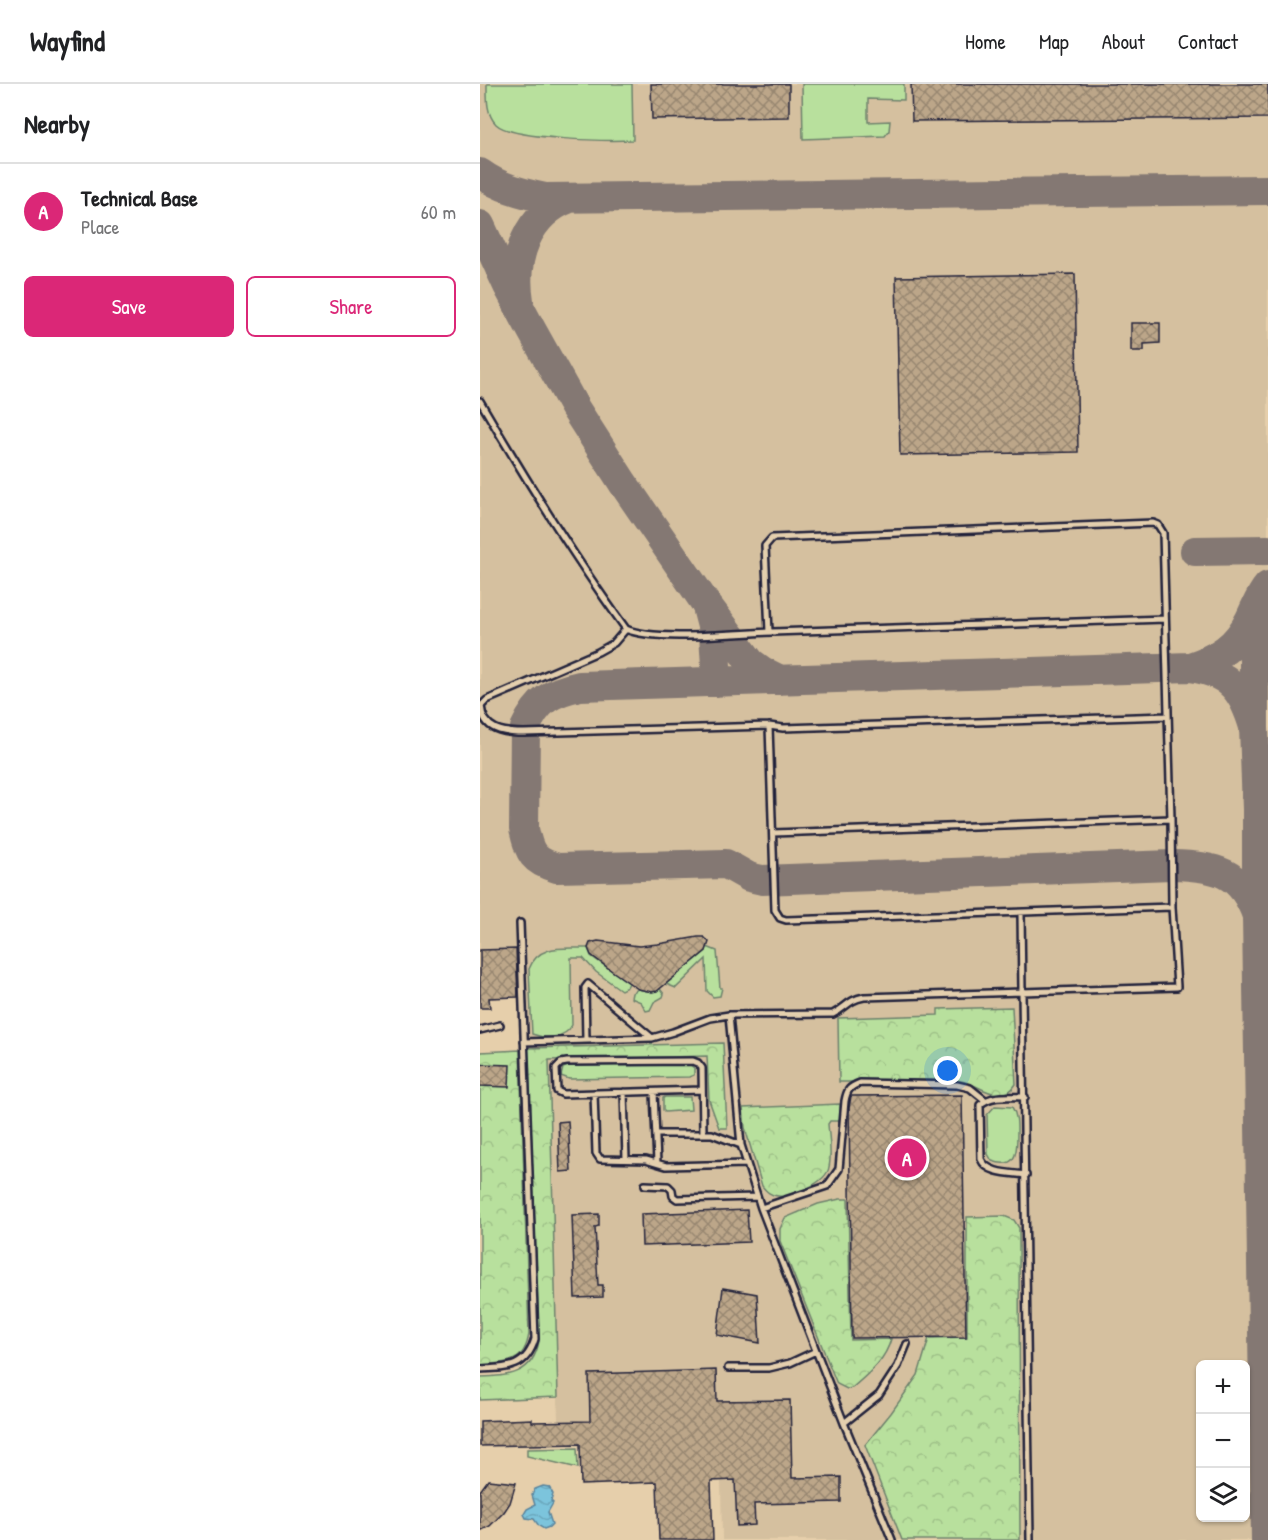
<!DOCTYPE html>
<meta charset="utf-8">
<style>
:root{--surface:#fff;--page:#f6f6f6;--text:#202124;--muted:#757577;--line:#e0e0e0;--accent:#db2777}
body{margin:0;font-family:"Patrick Hand",sans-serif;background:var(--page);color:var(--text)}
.controls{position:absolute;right:18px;bottom:18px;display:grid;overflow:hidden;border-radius:9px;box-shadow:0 2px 4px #0004}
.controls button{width:54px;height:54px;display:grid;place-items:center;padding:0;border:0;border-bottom:2px solid var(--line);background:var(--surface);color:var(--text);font:30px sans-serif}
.you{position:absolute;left:468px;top:987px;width:21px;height:21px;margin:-15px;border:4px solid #fff;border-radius:50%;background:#1a73e8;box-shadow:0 0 0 9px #1a73e833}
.badge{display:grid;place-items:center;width:39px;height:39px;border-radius:50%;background:var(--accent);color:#fff;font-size:20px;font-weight:700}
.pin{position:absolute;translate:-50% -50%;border:3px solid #fff;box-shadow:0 2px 6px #0006}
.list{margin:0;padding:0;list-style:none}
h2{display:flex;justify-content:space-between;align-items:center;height:78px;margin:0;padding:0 24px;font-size:26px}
h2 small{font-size:20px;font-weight:400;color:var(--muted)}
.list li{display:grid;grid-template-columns:39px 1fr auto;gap:18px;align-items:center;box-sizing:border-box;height:96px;padding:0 24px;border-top:2px solid var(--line)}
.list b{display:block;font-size:22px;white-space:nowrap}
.list p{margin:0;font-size:20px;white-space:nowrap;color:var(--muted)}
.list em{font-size:20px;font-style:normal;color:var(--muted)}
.actions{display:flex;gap:12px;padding:18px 24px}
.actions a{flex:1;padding:14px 0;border:2px solid var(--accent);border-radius:9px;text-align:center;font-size:21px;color:var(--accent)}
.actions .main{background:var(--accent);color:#fff}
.icon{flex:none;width:33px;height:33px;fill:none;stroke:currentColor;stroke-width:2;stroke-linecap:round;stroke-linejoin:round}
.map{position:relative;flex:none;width:788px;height:1456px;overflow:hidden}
header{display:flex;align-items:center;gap:36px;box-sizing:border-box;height:84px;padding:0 30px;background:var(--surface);border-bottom:2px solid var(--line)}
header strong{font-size:28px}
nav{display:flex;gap:33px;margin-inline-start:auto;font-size:21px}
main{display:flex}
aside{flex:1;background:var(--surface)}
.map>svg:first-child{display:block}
.built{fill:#d5c09f;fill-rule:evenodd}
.green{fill:#b8e09d;stroke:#6d816c;stroke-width:1.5}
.forest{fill:url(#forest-crowns);stroke:#6d816c;stroke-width:1.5}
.water{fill:url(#water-waves);stroke:#58839c;stroke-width:1.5}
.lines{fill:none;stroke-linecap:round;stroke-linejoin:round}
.taxiway{stroke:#847873;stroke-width:30}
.building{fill:url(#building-cross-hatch);stroke:#22223b;stroke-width:1.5}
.lane-casing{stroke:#22223b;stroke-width:10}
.lane{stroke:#e4cfae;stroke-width:5}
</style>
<header>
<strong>Wayfind</strong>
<nav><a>Home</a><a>Map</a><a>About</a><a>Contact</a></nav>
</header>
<main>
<aside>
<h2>Nearby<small></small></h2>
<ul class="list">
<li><span class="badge">A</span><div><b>Technical Base</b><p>Place</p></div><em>60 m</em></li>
</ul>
<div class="actions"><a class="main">Save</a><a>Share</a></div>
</aside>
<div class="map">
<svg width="788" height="1456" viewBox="0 0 788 1456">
<defs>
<pattern id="forest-crowns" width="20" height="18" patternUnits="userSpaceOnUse" patternTransform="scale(1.5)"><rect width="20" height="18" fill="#b8e09d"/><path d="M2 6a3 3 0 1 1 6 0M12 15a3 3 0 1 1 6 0" fill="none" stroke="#9ec088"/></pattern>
<pattern id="water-waves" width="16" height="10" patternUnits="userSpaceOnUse" patternTransform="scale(1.5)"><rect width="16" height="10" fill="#7cc4dc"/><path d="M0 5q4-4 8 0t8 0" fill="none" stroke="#6ba8be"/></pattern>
<pattern id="building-cross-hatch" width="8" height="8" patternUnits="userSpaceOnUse" patternTransform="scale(1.5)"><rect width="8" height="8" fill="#bca689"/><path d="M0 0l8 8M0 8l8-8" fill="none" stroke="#988771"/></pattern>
</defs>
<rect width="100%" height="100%" fill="#e6cfab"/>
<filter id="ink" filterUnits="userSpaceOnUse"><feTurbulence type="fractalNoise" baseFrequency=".0167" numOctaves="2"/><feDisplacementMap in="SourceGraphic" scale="12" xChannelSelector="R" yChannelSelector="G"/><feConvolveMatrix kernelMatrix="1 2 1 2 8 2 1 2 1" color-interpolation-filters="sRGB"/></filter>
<g filter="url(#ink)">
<path class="built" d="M0,0h788v1456h-546l-1,-59 -123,3 -2,-64 -38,1 -3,-109 -27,3 -10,-318 -29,1 1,10h-10zM720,1280h46v154h-46z"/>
<path class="green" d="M7,0h145l1,56c-25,1 -121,0 -137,-16 -10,-10 -9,-27 -9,-40z
M322,0h102v16l-36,-1v23l22,-1 -1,10 -4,5 -82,3z
M227,863l10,4 3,37h2l-2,8 -7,1 -6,-6 -1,-32 -30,29 -10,-4 40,-33z
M108,864l3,8 38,27 -2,4 -6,3 -25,-18 -13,-14h-12l1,67c-7,14 -27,14 -40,9l-3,-65c10,-26 35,-20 59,-21z
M158,905l14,3 8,-3 4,5 -1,3 -9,5 -4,8 -4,1 -5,-9 -10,-4 1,-5z
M209,980l5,4v7l-5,2 -120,2 -8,-3 2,-8 5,-2z
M185,1013h25l1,13 -26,2 -2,-2v-12z
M515,1022l17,1c6,9 5,19 5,30 0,18 -2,32 -25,24l-4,-7 -1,-39z
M97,1364l1,20 -51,-12v-7z"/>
<path class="forest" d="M532,923l4,77c-15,24 -38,-1 -55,-3 -39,-3 -82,1 -122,1l-1,-64 100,-3v-6z
M243,959l4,85h-8l-10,-28 -2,-44 -158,4 9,337 -78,3v-23c29,-1 53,-2 59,-36l-11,-293z
M40,966l9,284c-5,31 -23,29 -49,31v-313z
M360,1020v17h-10l-2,3c1,13 4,30 1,43 -2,15 -37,31 -51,29 -8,-1 -11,-4 -16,-10l-17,-58 -2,-20z
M360,1115h8l3,141 40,-1c-6,22 -23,35 -39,49l-5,1 -10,-5 -57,-143v-12l5,-11 33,-14z
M524,1132l10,4 5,8 1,312h-118l-37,-95 26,-32 27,-38 11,-37 38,-1v-120z"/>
<path class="water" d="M63,1402l6,1 4,7 -2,7 2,2 -5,9 4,12 -3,3 -5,2 -5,-3 -5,-7 -8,-1 -2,-4 3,-5 8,-4 -3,-10 3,-6z"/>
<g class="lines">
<path class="taxiway" d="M0,89c19,14 41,20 65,25l723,-8
M0,141l28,61 23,43 44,79 48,75 81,118 47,62 11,8 18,9
M39,217c-7,-43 8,-87 51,-103
M715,467l73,-1
M228,527l6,23 3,48
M774,527v116l3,82v107l9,624
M710,583c28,-9 47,-21 60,-48 6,-12 10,-24 18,-33
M774,643c-11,-37 -24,-54 -64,-60l-610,19c-29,6 -42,14 -55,42l-1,101c5,24 9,32 33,39l169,-4 23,13 13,3 410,-15c43,1 70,6 85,51"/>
</g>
<path class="building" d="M171,0h138v33l-137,2z
M431,0h357v34l-356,3z
M595,190l3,178 -178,3 -4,-178z
M651,239h29v20l-16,1v7h-13z
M218,853h6l5,5 -3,9 -49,40 -5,1 -14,-3 -26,-18 -21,-16 -3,-7 2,-5 8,-2 41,5 19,-2z
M36,865l2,48 -29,1 1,10h-10v-58z
M0,980l30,1 -1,22 -29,-1z
M482,1011l4,242 -114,1 -3,-230 2,-12z
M88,1037l3,50 -11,1 -2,-50z
M267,1126l2,32 -107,4 -1,-32z
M119,1130v12l-4,1 3,58h5v12l-28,1 -3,-83z
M243,1204l34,6 3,49 -43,-8z
M236,1286l1,31 73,-1 2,78 49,-1v25l-87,2 1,21 -18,1 -2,-46 -24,1 2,59h-54l-2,-58 -76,3 -1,-41 -100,2v-25l52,-2v3l58,-1 -1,-47z
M8,1396l28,3 -6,20 -6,9 -14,14 -10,5v-40z"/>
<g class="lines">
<defs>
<path id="lane" d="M0,317c46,79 93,155 146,228 29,13 111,4 146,3 131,-4 262,-9 393,-13
M146,545l-12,14 -16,9 -111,48 -6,6c2,24 22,27 43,27l245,-7 14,2 385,-12
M289,548l-4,-86 7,-8 381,-15 5,2 5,8 8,286 1,88 5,80 -155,5 -1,-79
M289,642l6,184 5,8 6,2 386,-13
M293,749l398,-14
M0,946l20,-5
M106,956l-1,-52 3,-4 63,53
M44,958l128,-4 21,-6 37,-14 19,-3
M222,1006l-139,4 -6,-3 -1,-23 5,-5 6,-1 126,-1 5,2 4,5 1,65
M144,1008l2,67
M174,1008l3,71
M114,1009l2,60 4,6 46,1 20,6 81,-2
M545,1013c-15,0 -34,-3 -45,8l1,54c6,15 30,14 45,16
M505,1016l-15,-12 -13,-3 -97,-2c-11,4 -13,7 -15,18l-6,68 -12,17 -66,22 -20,-63 -12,-130 104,-1c14,-7 15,-14 31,-17l158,-5 8,548
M176,1050h56l29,11
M165,1101l23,1 4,4 1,6 4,3 80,-2
M281,1124l83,215 35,-28 19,-29 9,-22
M248,1284h41l21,-5 26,-12
M0,1285c27,-1 46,0 55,-30l-15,-416
M364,1339l48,117"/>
</defs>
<use href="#lane" class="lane-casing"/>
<use href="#lane" class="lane"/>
</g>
</g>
</svg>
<div class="controls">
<button>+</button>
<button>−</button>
<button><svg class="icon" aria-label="layers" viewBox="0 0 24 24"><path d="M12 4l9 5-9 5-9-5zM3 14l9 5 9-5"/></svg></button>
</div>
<div class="you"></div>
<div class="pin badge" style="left:427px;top:1074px">A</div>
</div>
</main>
